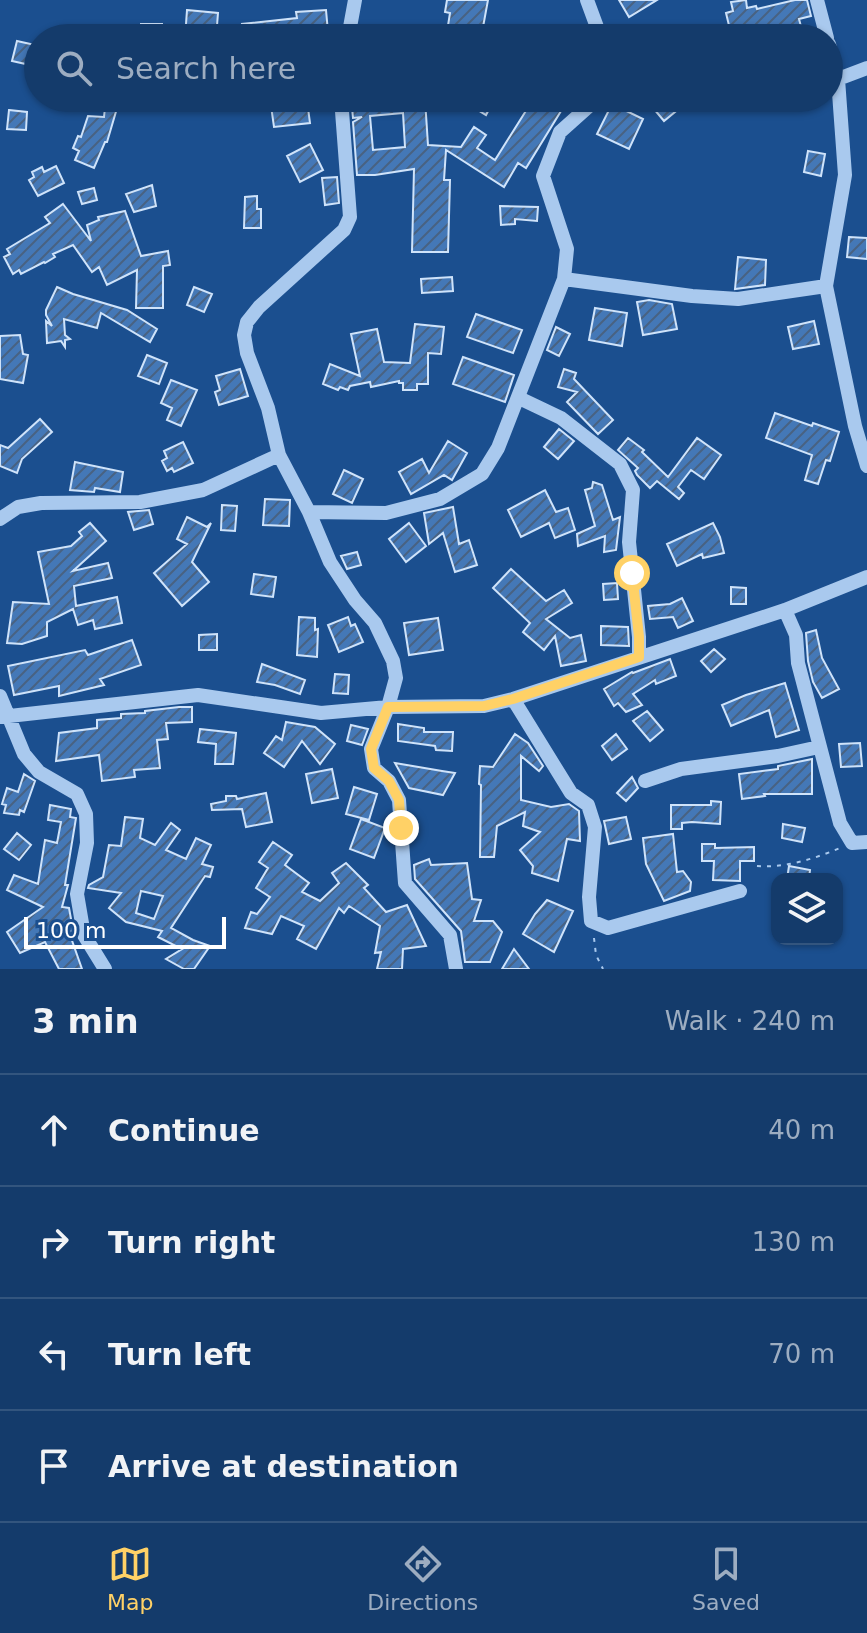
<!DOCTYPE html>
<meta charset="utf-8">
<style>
:root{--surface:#143b6b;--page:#1d4271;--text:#f1f3f6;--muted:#9dadc1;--line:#33557e;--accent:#ffd166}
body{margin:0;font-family:"DejaVu Sans",sans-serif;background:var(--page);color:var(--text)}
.controls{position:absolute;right:24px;bottom:24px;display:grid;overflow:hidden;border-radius:16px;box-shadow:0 2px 6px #0004}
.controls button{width:72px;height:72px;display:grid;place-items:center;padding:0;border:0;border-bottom:2px solid var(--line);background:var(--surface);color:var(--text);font:40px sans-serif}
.scale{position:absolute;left:24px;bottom:20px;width:202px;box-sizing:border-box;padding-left:8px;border:4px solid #fff;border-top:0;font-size:22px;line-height:28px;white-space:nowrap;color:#fff;-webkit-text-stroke:6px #1b4f8f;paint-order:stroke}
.stop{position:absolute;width:24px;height:24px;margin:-18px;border:6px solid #ffd166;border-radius:50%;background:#fff}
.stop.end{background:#ffd166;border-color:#fff;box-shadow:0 2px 8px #0008}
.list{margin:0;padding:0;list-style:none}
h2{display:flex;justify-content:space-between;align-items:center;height:104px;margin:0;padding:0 32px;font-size:34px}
h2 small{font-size:26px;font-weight:400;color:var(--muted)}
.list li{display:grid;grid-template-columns:52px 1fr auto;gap:24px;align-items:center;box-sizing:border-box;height:112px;padding:0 32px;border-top:2px solid var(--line)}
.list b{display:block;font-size:30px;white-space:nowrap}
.list em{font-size:26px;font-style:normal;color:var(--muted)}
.icon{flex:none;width:44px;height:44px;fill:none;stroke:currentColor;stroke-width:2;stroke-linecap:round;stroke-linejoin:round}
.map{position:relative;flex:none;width:867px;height:969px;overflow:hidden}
.search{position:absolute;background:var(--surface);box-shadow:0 2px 6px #0004;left:24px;right:24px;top:24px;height:88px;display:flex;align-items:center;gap:20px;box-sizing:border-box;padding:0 28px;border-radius:44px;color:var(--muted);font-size:30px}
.sheet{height:552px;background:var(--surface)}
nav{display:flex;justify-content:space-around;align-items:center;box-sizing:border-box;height:112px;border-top:2px solid var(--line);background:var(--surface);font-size:22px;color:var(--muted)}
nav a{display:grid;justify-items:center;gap:4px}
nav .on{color:var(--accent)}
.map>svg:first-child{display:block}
.building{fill:url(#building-hatch);stroke:#cfe3fa;stroke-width:2;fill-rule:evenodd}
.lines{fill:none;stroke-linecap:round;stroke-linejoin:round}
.path{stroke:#a9c9ee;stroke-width:2;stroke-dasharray:4 6;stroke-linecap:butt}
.minor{stroke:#a9c9ee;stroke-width:14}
.route{stroke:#ffd166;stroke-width:10}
</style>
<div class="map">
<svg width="867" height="969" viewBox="0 0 867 969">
<defs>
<pattern id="building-hatch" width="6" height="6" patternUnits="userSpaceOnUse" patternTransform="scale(2)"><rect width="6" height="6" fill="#4478b7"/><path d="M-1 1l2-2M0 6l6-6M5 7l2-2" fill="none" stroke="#486282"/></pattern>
</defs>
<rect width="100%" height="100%" fill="#1b4f8f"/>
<path class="building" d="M447,0h41l-7,38h-35l4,-25 -5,-1z
M619,0h38l-28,17z
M746,0l1,8 9,-2 1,3 38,-9h12l4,16 -12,3 5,19h-72l-6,-25 7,-2 -2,-9z
M187,10l31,3 -2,25h-31z
M326,10l2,22 -49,4v2h-35l-2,-14 55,-6 -1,-6z
M141,24h21v14h-42v-11l21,-1z
M17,41l18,4 -5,20 -18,-4z
M106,98h14l-13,44h-2l-11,26 -19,-8 4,-9 -6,-3 5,-12 3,1 7,-21 16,1z
M351,98h49v4l25,-3 3,46 33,2 13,-20 12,8 -9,13 18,12 39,-62h35l-43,70 -8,-5 -14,24 -58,-37 -2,30h6l-2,72h-36l2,-83 -39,6h-18l-4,-53 9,-5 -9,1zM403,113l2,34 -32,3 -3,-34z
M458,98h37l-9,17z
M654,98h38l-28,23 -15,-18z
M289,104l1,6 18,-2 2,15 -36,4 -3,-21z
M612,104l31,15 -14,30 -32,-15z
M9,110l18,2 -1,18 -19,-1z
M310,144l13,26 -23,12 -13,-26z
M808,151l17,3 -4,22 -17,-4z
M56,166l8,17 -26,13 -9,-16 5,-3 -2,-5 10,-5 2,5z
M337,177l2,26 -14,2 -3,-27z
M152,185l4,21 -22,6 -8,-18z
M94,188l3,12 -15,4 -4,-12z
M257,196v13h4v19h-17l1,-31z
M63,204l28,37 -4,-16 12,-5 -1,-3 27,-6 16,45 27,-5 2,14 -7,1v42h-27l1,-38 -30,15 -8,-18 -7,5 -19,-27 -20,9 2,3 -10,6 -1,-1 -23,12 -2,-4 -6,4 -9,-17 6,-3 -3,-5 43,-26 -5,-6z
M500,206l38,1 -1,14 -22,-2v5l-14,1z
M849,237l18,1v21l-20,-2z
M738,257l28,3 -1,25 -30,4z
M452,277l1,14 -31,2 -1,-14z
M57,287l16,7 54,16 30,19 -7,13 -49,-29 -4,15 -33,-9 1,16 5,4 -5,1v7l-4,-6 -14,2 -1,-22 6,5 -6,-11v-5z
M194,287l18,7 -8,18 -17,-7z
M649,300l23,4 5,25 -34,6 -6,-33z
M595,308l32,5 -5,33 -33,-6z
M476,314l46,16 -9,23 -46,-16z
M814,321l5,23 -26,5 -5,-22z
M415,324l29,3 -3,27 -13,-1v31h-11v6h-14v-7h-4v-2l-28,6 -1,-5 -20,4 -2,4 -8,-3 -2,3 -15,-6 7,-20 30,12 -9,-42 26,-5 7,33 26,1z
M556,327l14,7 -11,22 -12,-6z
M20,335l3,19 5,1 -5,28 -23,-4v-43z
M147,355l20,8 -8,21 -21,-8z
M463,357l51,18 -9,27 -52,-18z
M240,369l8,27 -29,9 -4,-13 5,-2 -4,-14z
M564,369l12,4 -2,6 39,41 -15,14 -31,-32 10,-10 -19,-5z
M171,380l26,10 -16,36 -14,-6 5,-12 -11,-5z
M775,413l37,13 1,-3 26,9 -9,29 -4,-1 -8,24 -13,-4 7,-25 -46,-17z
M40,419l12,13 -30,27 -5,14 -17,-7v-21l8,3z
M559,429l15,12 -16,18 -14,-12z
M628,438l16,12 -2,2 26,25 29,-39 24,17 -17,24 -13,-9 -13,17 6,6 -5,6 -22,-18 -7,7 -13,-13 -2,-4 3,-3 -20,-18z
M448,441l19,12 -15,27 -8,-5 -33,19 -12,-22 23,-13 7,14z
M183,442l10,21 -19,9 -2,-4 -5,3 -5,-10 5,-3 -3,-7z
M75,462l48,10 -3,20 -25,-4 -1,4 -24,-2z
M344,470l19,9 -11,24 -19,-9z
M593,482l9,3 11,35 7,-3 -4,33 -12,2 1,-16 -27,10 -1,-12 18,-8 -10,-36 7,-2z
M545,490l11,22 12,-4 7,22 -20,8 -6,-15 -28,14 -13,-27z
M265,499l25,1 -1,26 -26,-1z
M222,505l15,1 -2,25 -14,-1z
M453,507l6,37 10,-4 8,25 -22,7 -12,-39 -14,11 -5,-31z
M149,510l4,14 -19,6 -6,-18z
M187,517l20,10 4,-4 -19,39 17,20 -27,24 -28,-33 33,-29 -10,-5z
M90,523l16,18 -33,30 35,-8 4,15 -38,8 2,20 41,-9 5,26 -27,6 -2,-9 -15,5 -5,-16 -26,13v14l-25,8 -15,-1 6,-41 36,2 -11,-52 33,-6 11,-10 -3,-4z
M409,523l17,23 -20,16 -17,-23z
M713,523l7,14 4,16 -21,5 -1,-4 -25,12 -10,-22z
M357,552l4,13 -14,4 -6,-13z
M511,569l35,32 18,-11 8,13 -26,16 24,19 11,-3 5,26 -25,5 -6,-30 -11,14 -21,-18 7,-9 -37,-35z
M254,574l22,3 -3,20 -22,-3z
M617,583l1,16 -14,1 -1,-16z
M731,587l15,1v16h-15z
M682,598l11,23 -15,7 -5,-11 -23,2 -2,-13 22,-2z
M299,617l16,1v12l3,-1 -1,28 -20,-2z
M348,617l3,9 4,-2 8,18 -24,10 -11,-27z
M438,618l5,32 -34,5 -5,-32z
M601,626l27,1 1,19 -28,-1z
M816,630l6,28 17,31 -17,9 -9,-16 -5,-21 -2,-28z
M217,634v16h-18v-15z
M132,640l9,25 -41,14 4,6 -45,11v-10l-45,9 -6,-29 77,-16 3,5z
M714,649l11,10 -14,13 -10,-11z
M670,659l6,17 -20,8 -1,-4 -22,14 9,11 -16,7 -8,-9 -4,3 -10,-17 28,-17 1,1z
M262,664l43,16 -5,14 -25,-9 -18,-3z
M335,674l14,1 -1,19 -15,-1z
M785,683l14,47 -23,7 -7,-27 -38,16 -9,-21 24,-10z
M179,707h13v15l-26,1 2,16 -11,1 3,28 -26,2 1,7 -33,4 -3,-26 -43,6 3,-28 38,-5v-8l24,-2v-4l24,-1v-2z
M647,711l16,19 -13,11 -17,-20z
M286,722l29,5 20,17 -15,20 -18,-23 -18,26 -20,-14 12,-17 6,4z
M398,724l26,4v4h29l-1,19 -16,-1 -1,-4 -37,-5z
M351,725l17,4 -6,16 -15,-4z
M200,729l36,4 -3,31h-18l1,-20 -18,-2z
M515,734l13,9 15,23 -4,5 -18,-15v44l30,7 18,-3 10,7 1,30 -13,-2 -9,42 -26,-8 1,-7 -13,-16 20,-18 -17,-6 2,-14 -28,14 -3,31h-14l1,-72 -2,-1 1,-18 13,1z
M616,734l11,15 -15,11 -10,-14z
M860,743l2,23 -21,1 -2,-23z
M812,759v35h-48l1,2 -23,3 -3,-25 39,-5v-3z
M395,763l47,8 13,2 -12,22 -34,-7z
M332,769l6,29 -26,5 -6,-29z
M24,774l11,7 -11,31 -4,-2 -1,5 -15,-2 2,-8 -4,-1 5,-16 11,4z
M632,777l6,11 -12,13 -9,-8z
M354,787l23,7 -8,26 -23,-6z
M266,793l6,29 -26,5 -4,-18 -30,1 -1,-6 15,-3v-5h10l1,3z
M711,801l10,1 -1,22 -28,-2 -10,1v6h-11v-24h40z
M50,805l21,4 -1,8 6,1 -11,67h3l-6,22 7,1 4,22 -4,2 13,37h-23l-14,-27 -25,11 -13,-21 36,-25 -36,-17 7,-15 24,9 7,-44 12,3 4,-21 -13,-2z
M125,817l18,2 -3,19 15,7 16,-22 9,7 -14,20 20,9 10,-21 15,7 -9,19 11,3 -3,10 -5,-1 -34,52 22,12 17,6 -16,23h-10l-18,-10 16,-10 -24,-12 4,-6 -36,-9 -17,-14 12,-15 -33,-5 1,-3 14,-8 6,-32 12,1zM141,891l22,5 -9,23 -18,-6z
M626,817l5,22 -22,5 -5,-23z
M361,819l24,9 -11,30 -24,-9z
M783,824l22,4 -3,14 -20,-4z
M17,833l14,12 -12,15 -15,-11z
M673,834l4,38 6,-1 8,11 -1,9 -26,10 -18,-37 -3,-26z
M273,842l19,13 -7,10 24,18 -7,9 18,9 19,-18 -7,-10 14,-10 22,22 -4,3 22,24 21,-7 19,41 -23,3 -1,20h-25l4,-17 -6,1 5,-27 -31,-20 -5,7 -5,-5 -23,41 -19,-10 7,-13 -23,-10 -9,18 -27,-6 6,-16 6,2 13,-17 -14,-9 12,-20 -9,-6z
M702,844h13v4l39,-1v14h-14v20l-27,-1 1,-19h-12z
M429,859l2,6 36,-2 5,36 9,1 -7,21h19l9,11 -12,30h-25l-4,-31 -46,-52 -1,-14z
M789,866l21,4 -1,9h-22z
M547,900l26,11 -19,41 -31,-18 12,-20z
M514,949l15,20h-27z"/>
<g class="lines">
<path class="path" d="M757,866c28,2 57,-7 83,-18
M594,938l2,17 7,14"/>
<path class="minor" d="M587,0l14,38
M817,0l10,38
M348,38l7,-38
M829,44l9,35 7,96 -19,111 29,140 12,40
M838,79l29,-11
M341,98l9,119 -6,13 -85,77 -12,15 -3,13 3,18 21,55 11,47 30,57 21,50 25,38 20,23 18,38 3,17 -8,29 -17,42 3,19 15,13 10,19 6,83 45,52 6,34
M564,279l128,17 46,3 88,-13
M519,398l42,20 59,46 13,26 -4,52 10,95v20
M309,512l77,1 54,-14 42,-25 16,-26 66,-169 3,-30 -24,-73 17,-44 38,-34
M0,519l18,-12 23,-4 99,-1 63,-12 76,-35
M785,610l11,25 2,28 42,160 12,20 15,-1
M0,696l24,58 15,18 38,22 9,20 1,29 -10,51 7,41 21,34
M513,699l58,94 17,12 7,22 -6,70 2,24 17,7 132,-37
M0,717l198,-22 123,18 67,-6 96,-1 29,-7 272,-89 82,-33
M645,781l36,-12 97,-13 41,-9"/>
</g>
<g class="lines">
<path class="route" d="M401,828l-2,-28 -10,-19 -15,-13 -3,-19 17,-42 96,-1 29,-7 126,-42v-20l-7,-64"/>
</g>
</svg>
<div class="controls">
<button><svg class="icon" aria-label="layers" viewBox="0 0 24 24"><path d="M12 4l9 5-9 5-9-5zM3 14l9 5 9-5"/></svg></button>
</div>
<div class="scale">100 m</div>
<div class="stop" style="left:632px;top:573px"></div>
<div class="stop end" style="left:401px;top:828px"></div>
<div class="search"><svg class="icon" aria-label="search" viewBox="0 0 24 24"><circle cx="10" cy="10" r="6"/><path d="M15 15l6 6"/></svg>Search here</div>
</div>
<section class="sheet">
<h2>3 min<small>Walk · 240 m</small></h2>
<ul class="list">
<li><svg class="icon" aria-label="ahead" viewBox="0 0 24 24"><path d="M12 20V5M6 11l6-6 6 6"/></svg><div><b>Continue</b></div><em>40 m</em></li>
<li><svg class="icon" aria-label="right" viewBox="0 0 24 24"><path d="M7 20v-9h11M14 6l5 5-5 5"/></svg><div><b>Turn right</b></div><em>130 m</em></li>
<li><svg class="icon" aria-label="left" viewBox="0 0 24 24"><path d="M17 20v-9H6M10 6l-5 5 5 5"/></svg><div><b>Turn left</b></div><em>70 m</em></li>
<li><svg class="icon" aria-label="arrive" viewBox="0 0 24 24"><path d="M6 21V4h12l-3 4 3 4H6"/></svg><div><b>Arrive at destination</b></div></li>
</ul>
</section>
<nav>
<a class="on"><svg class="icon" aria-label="map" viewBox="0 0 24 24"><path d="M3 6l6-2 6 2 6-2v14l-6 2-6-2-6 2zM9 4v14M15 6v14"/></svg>Map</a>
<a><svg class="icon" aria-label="directions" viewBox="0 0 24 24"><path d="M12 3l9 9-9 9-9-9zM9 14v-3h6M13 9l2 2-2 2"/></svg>Directions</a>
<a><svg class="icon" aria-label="saved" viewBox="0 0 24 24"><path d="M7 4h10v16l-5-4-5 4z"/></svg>Saved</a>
</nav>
